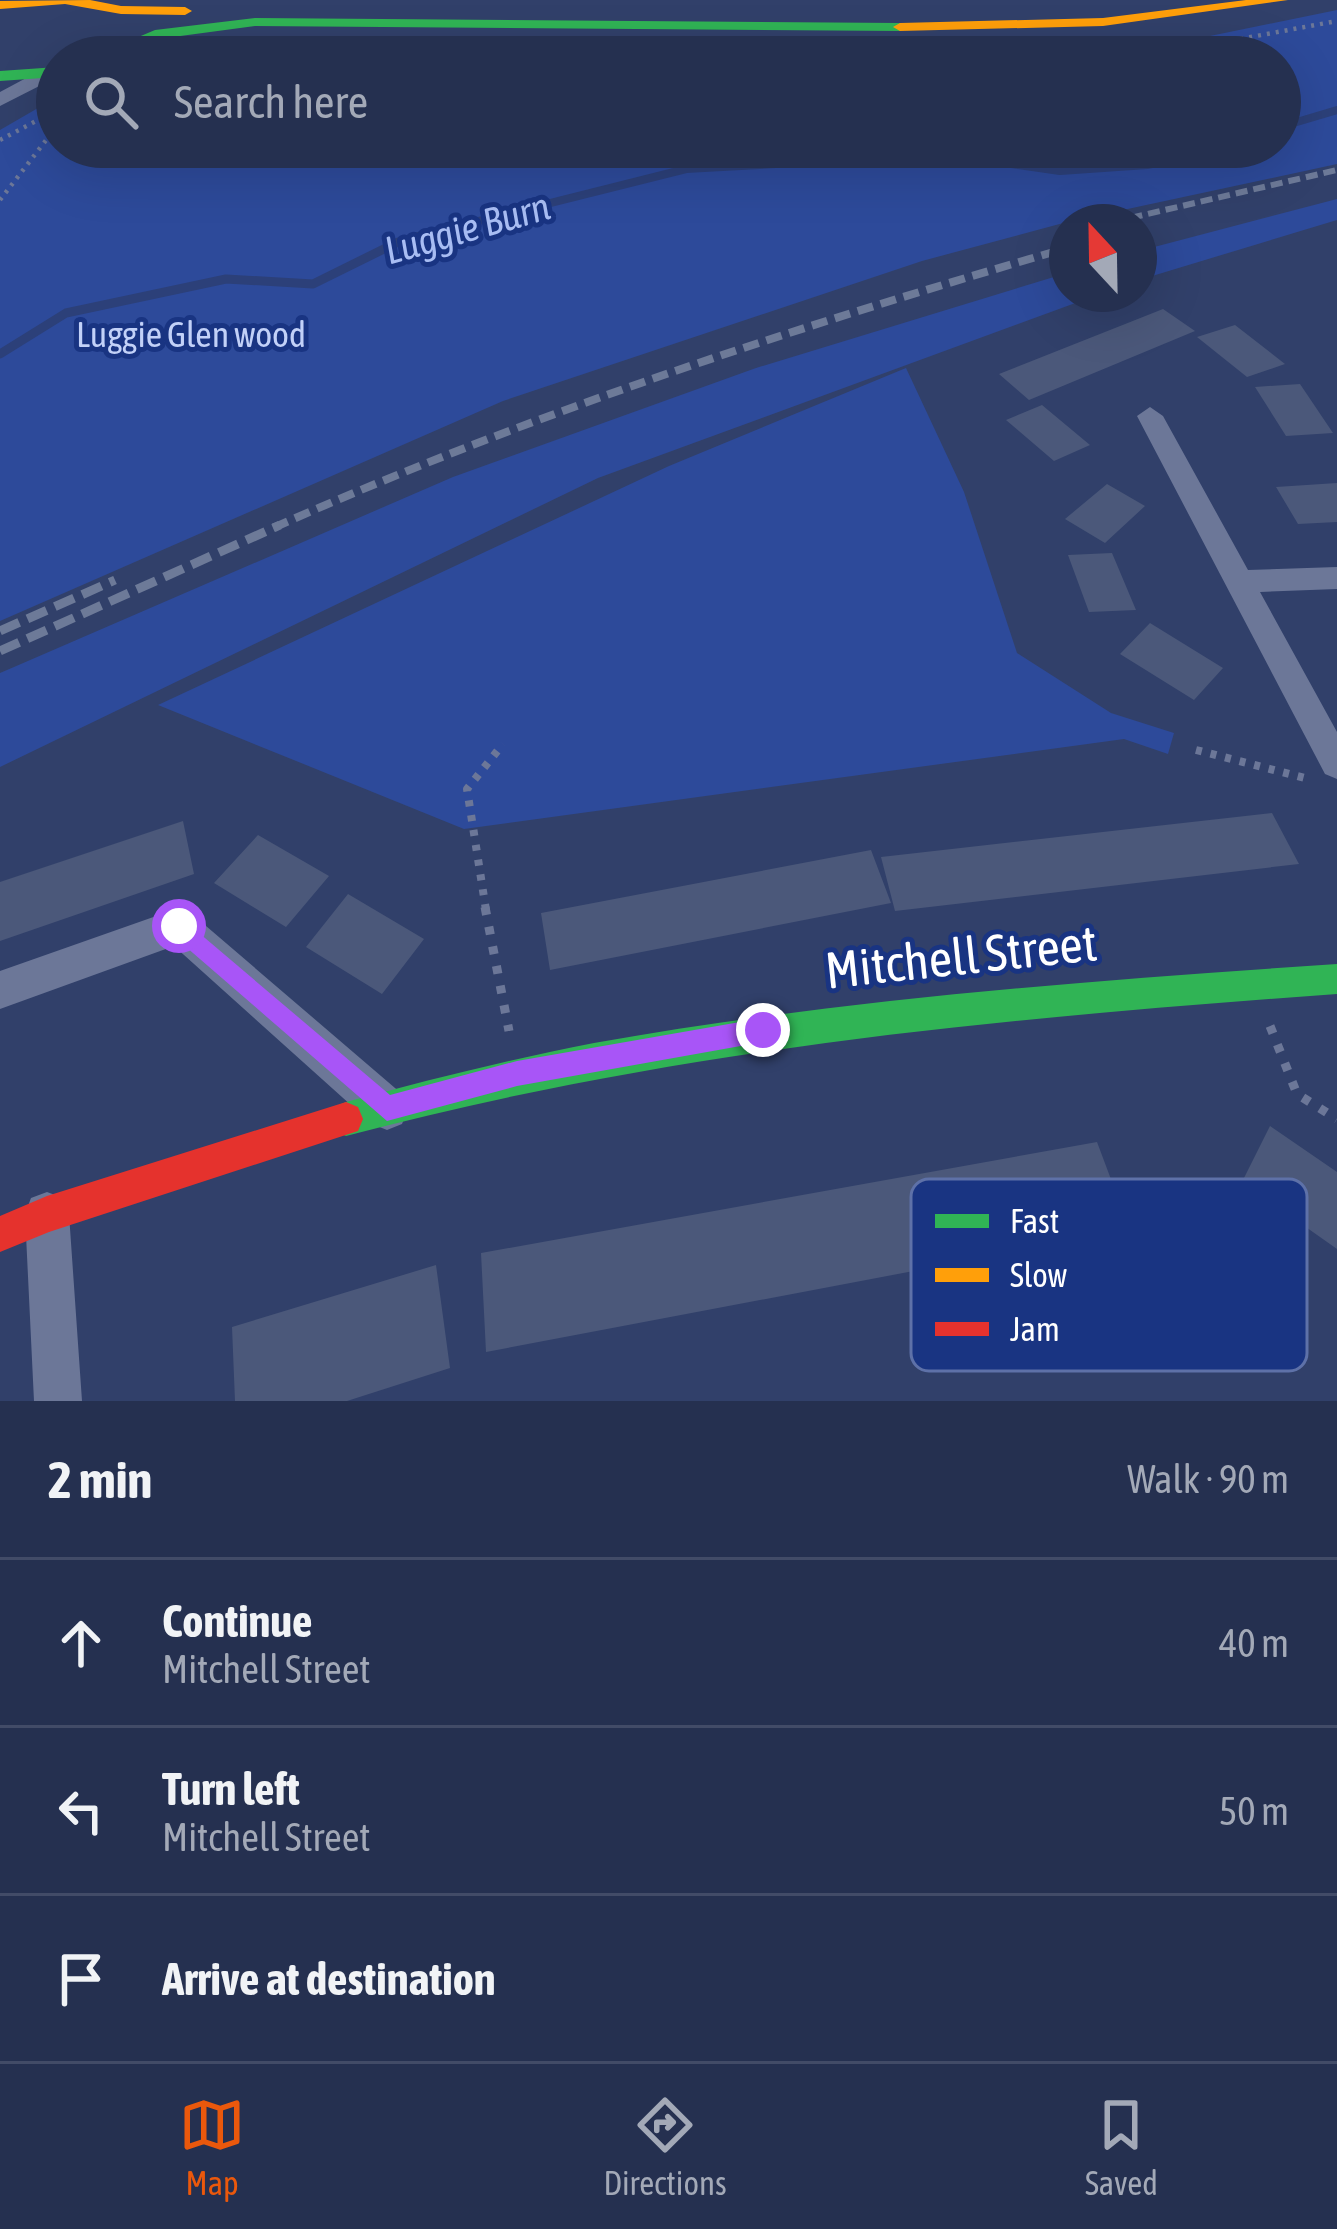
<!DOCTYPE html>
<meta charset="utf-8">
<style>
:root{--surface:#253050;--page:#313c5a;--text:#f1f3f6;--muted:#a3a9b7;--line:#424b67;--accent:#ea580c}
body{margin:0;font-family:"Asap Condensed",sans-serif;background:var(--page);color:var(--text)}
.compass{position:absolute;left:1049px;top:204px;width:108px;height:108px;border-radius:50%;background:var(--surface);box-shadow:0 12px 48px #0002;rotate:338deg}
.stop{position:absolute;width:36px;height:36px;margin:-27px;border:9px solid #a855f7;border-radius:50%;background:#fff}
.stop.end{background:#a855f7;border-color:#fff;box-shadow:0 3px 12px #0008}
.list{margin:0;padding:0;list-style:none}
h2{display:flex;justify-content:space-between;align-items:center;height:156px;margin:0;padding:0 48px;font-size:51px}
h2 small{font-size:39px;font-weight:400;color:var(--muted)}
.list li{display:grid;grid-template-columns:78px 1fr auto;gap:36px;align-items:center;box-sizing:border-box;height:168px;padding:0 48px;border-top:3px solid var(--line)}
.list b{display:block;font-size:45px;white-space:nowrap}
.list p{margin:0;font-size:39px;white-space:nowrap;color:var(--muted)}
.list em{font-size:39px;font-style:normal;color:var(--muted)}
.icon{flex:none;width:66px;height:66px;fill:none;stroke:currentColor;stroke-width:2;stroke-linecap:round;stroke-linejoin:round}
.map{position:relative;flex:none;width:1337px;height:1401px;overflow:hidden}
.search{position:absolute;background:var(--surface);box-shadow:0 12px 48px #0002;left:36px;right:36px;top:36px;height:132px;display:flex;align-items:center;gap:30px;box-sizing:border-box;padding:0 42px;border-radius:66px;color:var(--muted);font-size:45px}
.sheet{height:660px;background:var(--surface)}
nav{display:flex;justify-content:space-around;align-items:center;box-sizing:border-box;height:168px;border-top:3px solid var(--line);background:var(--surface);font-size:33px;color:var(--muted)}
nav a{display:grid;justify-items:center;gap:6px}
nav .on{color:var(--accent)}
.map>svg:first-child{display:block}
.green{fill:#2d4a9a}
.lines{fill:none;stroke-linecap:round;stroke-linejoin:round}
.stream-far1{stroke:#2c4079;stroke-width:8}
.stream{stroke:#2c4079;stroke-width:9}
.building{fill:#4b587a}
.path-far2{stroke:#6c7798;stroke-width:4.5;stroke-dasharray:3 6;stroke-linecap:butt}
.path-far1{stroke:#6c7798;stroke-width:8;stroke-dasharray:6 9;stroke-linecap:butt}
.path{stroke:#6c7798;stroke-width:9;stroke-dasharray:8 12;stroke-linecap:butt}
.street{fill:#6c7798;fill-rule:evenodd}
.fast{fill:#30b455;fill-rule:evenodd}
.slow{fill:#ff9f0a;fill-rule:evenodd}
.jam{fill:#e5322d;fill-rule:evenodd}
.rail-far2{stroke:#6d7a98;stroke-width:6;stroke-dasharray:12 6;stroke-linecap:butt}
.rail-far1{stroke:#6d7a98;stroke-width:8;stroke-dasharray:16 8;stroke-linecap:butt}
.rail{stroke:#6d7a98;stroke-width:9;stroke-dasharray:21 9;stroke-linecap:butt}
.route{fill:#a855f7}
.labels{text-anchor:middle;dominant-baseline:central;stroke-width:10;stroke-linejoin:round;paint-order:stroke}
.far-park-label{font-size:36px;fill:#c2d1f8;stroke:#193482}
.far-water-label{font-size:39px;font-style:italic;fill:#a8bdf3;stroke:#193482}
.near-street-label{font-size:51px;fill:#fff;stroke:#193482}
.key{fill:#193482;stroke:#5e71a8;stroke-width:3}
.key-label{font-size:33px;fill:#fff}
</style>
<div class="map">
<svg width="1337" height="1401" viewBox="0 0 1337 1401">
<rect width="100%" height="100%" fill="#31406a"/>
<path class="green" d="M1337,10v154l-270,58 -145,39 -419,140 -503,220v-491l57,-33v50h1223v-90h-1116l116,-14 674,11 251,-17z
M1337,199v21l-198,60v-29z
M1067,273v21h33l-502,184 -598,289v-94l14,-6 439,-190 303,-109z
M906,368l58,124 53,161 94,60 63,20 -6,21 -44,-15 -660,90 -306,-124 511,-239z"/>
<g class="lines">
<path class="stream-far1" d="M1280,127l57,-17
M435,232l251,-63 183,-10h108l83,12 87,-6 89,-18"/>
<path class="stream" d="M0,354l66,-41 160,-34 87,5 85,-42 48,-13"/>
</g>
<path class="building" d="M1163,309l32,22 -166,69 -30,-26z
M1235,325l50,39 -38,13 -50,-40z
M1300,384l33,49 -47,3 -31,-49z
M1042,405l48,40 -36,16 -48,-41z
M1337,483v39l-39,2 -22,-37z
M1107,484l38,22 -40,37 -40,-24z
M1112,553l24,57 -47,2 -21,-57z
M1150,623l73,45 -29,32 -74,-46z
M1272,813l27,51 -404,47 -14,-54z
M183,821l11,53 -194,67v-59z
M258,835l71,41 -43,51 -72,-44z
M871,850l20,53 -341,67 -9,-57z
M348,894l76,45 -42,55 -76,-47z
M1270,1126l67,46v77l-95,-67z
M1097,1142l33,88 -644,122 -5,-99z
M436,1265l14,103 -103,33h-112l-3,-74z"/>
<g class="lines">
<path class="path-far2" d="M1143,57l194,-36
M0,140l57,-30
M0,200l57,-74"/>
<path class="path-far1" d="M1196,750l109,28
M486,910l-19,-121 36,-45"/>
<path class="path" d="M485,907l24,124
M1270,1026l27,68 40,25"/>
<path class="street" d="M43,69h14v8l-57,29v-14z
M1150,407l13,9 85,154 89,-3v22l-77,3 77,140v47l-12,-5 -188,-358z
M179,908l13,6 210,180 6,15 -6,15 -15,6 -15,-6 -198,-178 -174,63v-38z
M47,1192l16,6 6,16 13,187h-48l-9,-187 6,-16z"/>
<path class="fast" d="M255,18l645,5 7,4 -7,4 -645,-5 -97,13 -45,18h-22l64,-27z
M57,67v10l-57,4v-10z
M1337,964v30c-341,25 -659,54 -991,142l-12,-5 -5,-12 5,-12 12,-5c82,-22 165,-43 248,-59 246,-44 494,-62 743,-79z"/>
<path class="slow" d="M90,0l31,6 64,1 7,4 -7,4 -64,-1 -56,-10 -65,5v-8z
M1246,0h42l-185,26 -203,5 -7,-4 7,-4 203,-5z"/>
<path class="jam" d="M346,1102l12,5 5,12 -5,12 -309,101 -49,20v-36l47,-20z"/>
<path class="rail-far2" d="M1113,222l224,-52"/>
<path class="rail-far1" d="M273,528c258,-115 523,-201 794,-280"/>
<path class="rail" d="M0,631l115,-51
M0,651l280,-126"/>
</g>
<path class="route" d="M179,916l211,179 127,-34 246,-43 12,12 -12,12 -246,44 -130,35 -216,-187v-15z"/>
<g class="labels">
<g class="far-park-label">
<text x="191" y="334">Luggie Glen wood</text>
</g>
<g class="far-water-label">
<text transform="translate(467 228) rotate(-16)">Luggie Burn</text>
</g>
<g class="near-street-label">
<text transform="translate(961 956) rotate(-6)">Mitchell Street</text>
</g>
</g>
<rect x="911" y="1179" width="396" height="192" rx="18" class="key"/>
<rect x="935" y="1214" width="54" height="14" fill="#30b455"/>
<rect x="935" y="1268" width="54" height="14" fill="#ff9f0a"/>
<rect x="935" y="1322" width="54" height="14" fill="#e5322d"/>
<g class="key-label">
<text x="1010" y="1233">Fast</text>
<text x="1010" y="1287">Slow</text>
<text x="1010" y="1341">Jam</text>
</g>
</svg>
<svg class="compass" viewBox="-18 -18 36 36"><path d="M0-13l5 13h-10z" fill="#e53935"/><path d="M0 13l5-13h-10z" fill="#a3a9b7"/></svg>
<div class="stop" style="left:179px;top:926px"></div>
<div class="stop end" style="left:763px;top:1030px"></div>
<div class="search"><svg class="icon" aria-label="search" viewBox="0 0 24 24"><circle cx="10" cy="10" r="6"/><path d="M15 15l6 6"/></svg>Search here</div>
</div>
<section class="sheet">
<h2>2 min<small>Walk · 90 m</small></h2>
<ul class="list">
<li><svg class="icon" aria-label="ahead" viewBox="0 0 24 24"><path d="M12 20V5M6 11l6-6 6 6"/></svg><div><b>Continue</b><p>Mitchell Street</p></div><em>40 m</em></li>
<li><svg class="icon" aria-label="left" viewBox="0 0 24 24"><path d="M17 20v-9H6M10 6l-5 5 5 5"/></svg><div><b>Turn left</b><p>Mitchell Street</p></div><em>50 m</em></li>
<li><svg class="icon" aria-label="arrive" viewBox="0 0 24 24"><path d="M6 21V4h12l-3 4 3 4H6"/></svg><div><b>Arrive at destination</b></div></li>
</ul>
</section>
<nav>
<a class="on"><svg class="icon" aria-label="map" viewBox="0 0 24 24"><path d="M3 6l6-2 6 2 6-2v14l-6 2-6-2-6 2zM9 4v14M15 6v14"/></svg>Map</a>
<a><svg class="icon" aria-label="directions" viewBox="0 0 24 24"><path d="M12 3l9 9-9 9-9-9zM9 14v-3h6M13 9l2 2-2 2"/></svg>Directions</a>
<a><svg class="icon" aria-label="saved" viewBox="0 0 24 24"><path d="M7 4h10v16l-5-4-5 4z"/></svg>Saved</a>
</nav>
